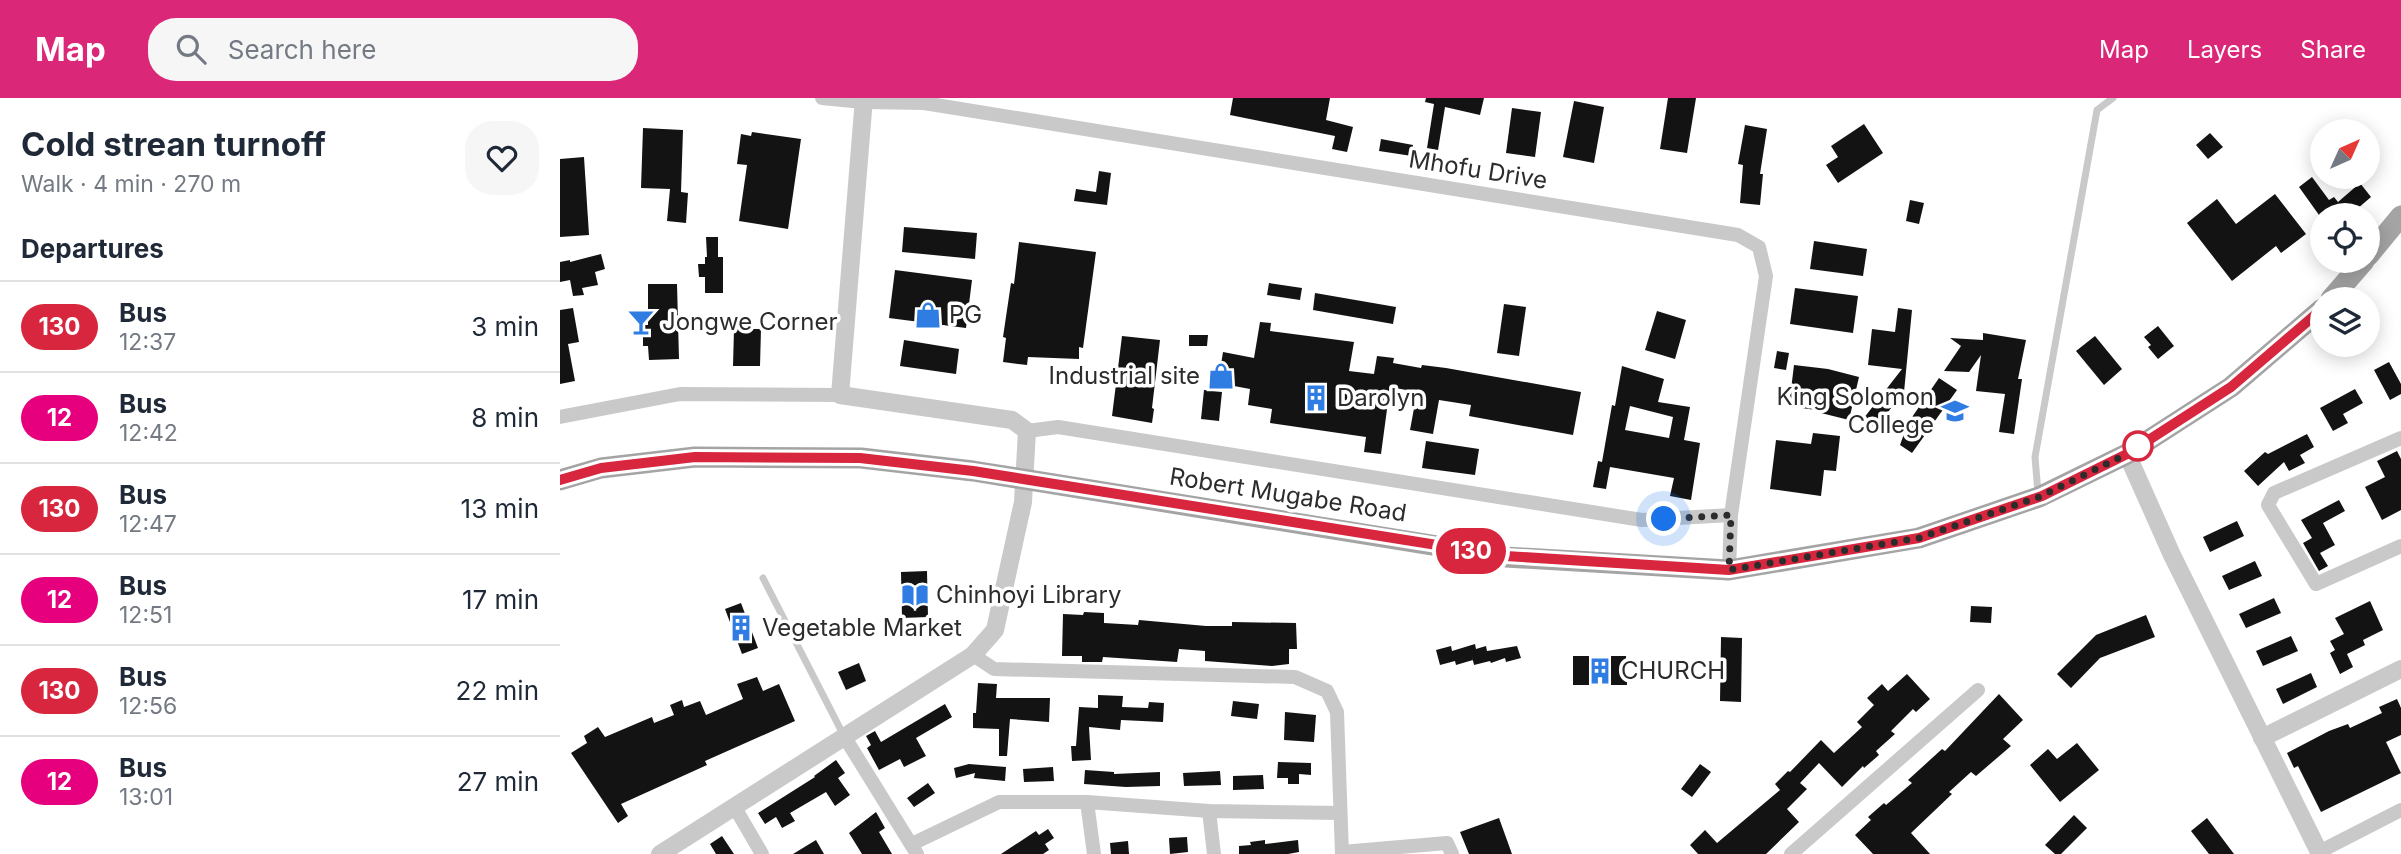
<!DOCTYPE html>
<meta charset="utf-8">
<style>
:root{--surface:#fff;--page:#f6f6f7;--text:#1f2937;--muted:#747a83;--line:#e0e1e3;--accent:#db2777}
body{margin:0;font-family:Inter,sans-serif;background:var(--page);color:var(--text);height:100vh;display:flex;flex-direction:column;font-size:26px;white-space:nowrap}
*{box-sizing:border-box;margin:0}
p{font-size:23px;color:var(--muted)}
.icon{flex:none;width:38px;height:38px;fill:none;stroke:currentColor;stroke-width:2;stroke-linecap:round;stroke-linejoin:round}
.map{position:relative;flex:1;overflow:hidden}
.drawer{display:flex;flex-direction:column;background:var(--surface);width:560px}
.drawer>*{flex:none}
.badge{padding:0 14px;border-radius:23px;font-size:24px;line-height:46px}
.needle{width:46px;rotate:45deg}
.buttons{position:absolute;left:1750px;top:21px;display:grid;gap:14px}
.buttons a{display:grid;place-items:center;width:70px;height:70px;border-radius:50%;background:var(--surface);box-shadow:0 4px 18px #0003;font-size:35px}
.you{position:absolute;width:35px;height:35px;margin:-18px;border:5px solid #fff;border-radius:50%;background:#1a73e8;box-shadow:0 0 0 10px #1a73e833}
.map>.badge{position:absolute;translate:-50% -50%;box-shadow:0 0 0 4px #fff}
h2{padding:0 21px;font-size:26px;line-height:63px}
.round{display:grid;place-items:center;flex:none;width:74px;height:74px;border-radius:28px;background:var(--page)}
.head{display:flex;align-items:center;justify-content:space-between;height:119px;padding:0 21px}
h1{font-size:33px;font-weight:700;line-height:52px}
ul{padding:0;list-style:none}
li{display:flex;align-items:center;gap:21px;height:91px;padding:0 21px;border-top:2px solid var(--line)}
li div{flex:1}
li b{display:block;font-size:26px}
li em{font-style:normal}
li .badge{min-width:77px;font-weight:700;text-align:center}
header{display:flex;align-items:center;gap:42px;box-sizing:border-box;height:98px;padding:0 35px;background:var(--accent);color:#fff}
header strong{font-size:33px}
nav{display:flex;gap:38px;margin-inline-start:auto;font-size:24px}
.search{width:490px;height:63px;background:var(--page);display:flex;align-items:center;gap:18px;box-sizing:border-box;padding:0 24px;border-radius:28px;color:var(--muted);font-size:26px}
main{display:flex;flex:1;min-height:0}
.map>svg:first-child{display:block}
.building{fill:#131313;fill-rule:evenodd}
.lines{fill:none;stroke-linecap:round;stroke-linejoin:round}
.service{stroke:#c9c9c9;stroke-width:7}
.minor{stroke:#c9c9c9;stroke-width:14}
.tertiary{stroke:#c9c9c9;stroke-width:18}
.primary{stroke:#a4a4a4;stroke-width:21}
.line-casing{stroke:#fff;stroke-width:16}
.line{stroke:#d7263d;stroke-width:10}
.walk{stroke:#2c2c2c;stroke-width:7;stroke-dasharray:0 12.6}
.stop-dot{fill:#fff;stroke:#d7263d;stroke-width:3.5}
.labels{text-anchor:middle;stroke-width:7;stroke-linejoin:round;paint-order:stroke}
.street-label{font-size:24px;fill:#2c2c2c;stroke:#fff}
.poi-label{font-size:24px;fill:#2c2c2c;stroke:#fff;text-anchor:start}
</style>
<header>
<strong>Map</strong>
<div class="search"><svg class="icon" aria-label="search" viewBox="0 0 24 24"><circle cx="10" cy="10" r="6"/><path d="M15 15l6 6"/></svg>Search here</div>
<nav><a>Map</a><a>Layers</a><a>Share</a></nav>
</header>
<main>
<section class="drawer">
<div class="head"><div><h1>Cold strean turnoff</h1><p>Walk · 4 min · 270 m</p></div><a class="round"><svg class="icon" aria-label="heart" viewBox="0 0 24 24"><path d="M12 20l-8-8c-3-5 5-10 8-4 3-6 11-1 8 4z"/></svg></a></div>
<h2>Departures</h2>
<ul>
<li><span class="badge" style="background:#d7263d;color:#fff">130</span><div><b>Bus</b><p>12:37</p></div><em>3 min</em></li>
<li><span class="badge" style="background:#e6007e;color:#fff">12</span><div><b>Bus</b><p>12:42</p></div><em>8 min</em></li>
<li><span class="badge" style="background:#d7263d;color:#fff">130</span><div><b>Bus</b><p>12:47</p></div><em>13 min</em></li>
<li><span class="badge" style="background:#e6007e;color:#fff">12</span><div><b>Bus</b><p>12:51</p></div><em>17 min</em></li>
<li><span class="badge" style="background:#d7263d;color:#fff">130</span><div><b>Bus</b><p>12:56</p></div><em>22 min</em></li>
<li><span class="badge" style="background:#e6007e;color:#fff">12</span><div><b>Bus</b><p>13:01</p></div><em>27 min</em></li>
</ul>
</section>
<div class="map">
<svg width="1841" height="756" viewBox="0 0 1841 756">
<rect width="100%" height="100%" fill="#fff"/>
<g class="building">
<path d="M673,0H770L766,22L793,29L787,54L772,51L775,38L670,17Z"/>
<path d="M866,0H924L920,17L885,9L878,52L867,50L874,6L865,4Z"/>
<path d="M1108,0H1136L1127,55L1100,51Z"/>
<path d="M1014,3L1044,9L1034,65L1003,59Z"/>
<path d="M952,10L981,14L975,59L946,55Z"/>
<path d="M1304,26L1323,55L1278,85L1266,67L1278,59L1271,48Z"/>
<path d="M1185,27L1207,31L1200,76H1203L1200,107L1180,105L1183,67L1178,66Z"/>
<path d="M83,30L123,32L121,94L128,95L126,125L107,123L110,91L81,90Z"/>
<path d="M192,34L241,41L228,131L179,123L187,67L177,66L181,36L191,38Z"/>
<path d="M1650,35L1663,49L1648,61L1636,47Z"/>
<path d="M821,41L853,47L852,58L819,53Z"/>
<path d="M24,59L29,137L0,139V61Z"/>
<path d="M539,73L551,75L547,107L514,103L516,91L536,94Z"/>
<path d="M1752,79L1769,102L1774,99L1778,104L1800,85L1811,99L1790,117H1759L1739,89Z"/>
<path d="M1715,96L1746,136L1721,155L1716,148L1672,183L1627,125L1657,101L1676,126Z"/>
<path d="M1350,102L1364,105L1359,126L1346,123Z"/>
<path d="M344,129L417,135L415,161L342,154Z"/>
<path d="M146,139H158V159H163V195H145V179H139L138,166H145V159H147Z"/>
<path d="M1254,143L1307,151L1303,178L1250,171Z"/>
<path d="M459,144L536,154L523,250L519,249V261L468,259L467,267L443,264L446,240L443,239L451,185L454,186Z"/>
<path d="M41,156L45,171L35,174L38,187L22,190L24,197L13,198L10,182L0,184V164L10,162V164Z"/>
<path d="M335,172L412,182L406,230L329,220Z"/>
<path d="M709,185L742,190L740,202L707,197Z"/>
<path d="M88,186H117L119,261L89,262L88,248H83V227H88Z"/>
<path d="M1235,190L1298,198L1293,235L1230,226Z"/>
<path d="M755,195L836,209L833,226L753,212Z"/>
<path d="M944,206L966,209L959,258L937,255Z"/>
<path d="M13,210L19,244L8,246L15,283L0,286V212Z"/>
<path d="M1338,210L1352,212L1344,294L1316,329L1300,325L1342,271L1308,267L1312,231L1335,234Z"/>
<path d="M1097,213L1126,222L1115,261L1085,252Z"/>
<path d="M700,224L711,225L710,233L794,244L789,273L814,276L817,258L834,260L833,265L861,270L862,267L886,270L1021,294L1013,337L909,318L911,307L879,302L873,336L850,332L857,294L830,289L821,356L804,354L806,339L710,325L712,311L688,307L690,291L658,285L663,254L694,260Z"/>
<path d="M1598,228L1614,248L1598,261L1588,249L1591,247L1584,239Z"/>
<path d="M174,231H201L200,268H173Z"/>
<path d="M1423,235L1466,242L1458,281H1462L1454,336L1439,334L1445,296L1416,293L1421,257L1409,274L1384,273L1401,248L1390,240L1423,242Z"/>
<path d="M629,237H648L647,248H629Z"/>
<path d="M562,238L600,242L592,310L594,311L592,325L552,318Z"/>
<path d="M1535,238L1562,271L1544,287L1516,253Z"/>
<path d="M344,242L399,251L396,276L340,268Z"/>
<path d="M1217,253L1229,255L1226,272L1214,270Z"/>
<path d="M1829,264L1841,286V296L1830,302L1814,272Z"/>
<path d="M1234,267L1268,271L1299,279L1289,322L1261,315L1262,313L1229,308Z"/>
<path d="M1062,268L1104,281L1098,304L1130,309L1124,342L1140,345L1131,402L1110,398L1114,380L1050,369L1046,391L1033,389L1038,363L1042,364L1052,307L1055,308ZM1070,308L1113,319L1109,340L1065,332Z"/>
<path d="M1379,280L1397,292L1352,355L1340,347L1348,325Z"/>
<path d="M1795,291L1803,305L1783,316L1788,325L1773,333L1760,310Z"/>
<path d="M644,292L662,294L659,323L641,321Z"/>
<path d="M1253,335L1280,338L1276,373L1264,372L1261,398L1210,391L1216,342L1251,346Z"/>
<path d="M1747,336L1754,349L1740,357L1745,365L1729,373L1724,364L1698,388L1684,373L1705,354L1708,356Z"/>
<path d="M866,343L919,351L915,377L862,370Z"/>
<path d="M1837,353L1841,361V412L1822,422L1805,389L1825,379L1817,363Z"/>
<path d="M1779,402L1785,413L1763,425L1775,447L1760,455L1768,468L1759,473L1743,445L1752,440L1741,422Z"/>
<path d="M1677,423L1684,438L1650,454L1643,439Z"/>
<path d="M1695,463L1702,478L1669,492L1662,478Z"/>
<path d="M367,473L368,519L342,520L341,474Z"/>
<path d="M1714,500L1721,515L1686,530L1679,516Z"/>
<path d="M1810,503L1823,532L1803,542L1805,547L1787,556L1793,569L1780,576L1770,555L1775,552L1770,543L1784,536L1775,520Z"/>
<path d="M181,505L198,550L182,556L165,511Z"/>
<path d="M1411,508L1432,509L1431,525L1410,524Z"/>
<path d="M524,514L544,515V525L578,527L579,522L646,528H672V524L736,525L737,551H729V566L712,568L645,563V553L619,551L617,564L543,559L542,564H522V558H502L503,516L523,517Z"/>
<path d="M1586,517L1595,539L1540,560L1511,590L1497,576L1536,537Z"/>
<path d="M1731,538L1738,553L1703,568L1696,553Z"/>
<path d="M1161,539L1182,540L1181,604L1160,603Z"/>
<path d="M915,546L916,551L926,548L927,553L957,548L961,560L946,564L945,560L931,565L930,563L914,567L912,558L913,562L896,567L895,563L880,567L876,552L891,548L892,553Z"/>
<path d="M1013,558H1066L1067,587H1013Z"/>
<path d="M299,565L306,583L286,592L278,574Z"/>
<path d="M1751,575L1757,589L1723,606L1716,591Z"/>
<path d="M1347,576L1370,601L1356,614L1353,611L1331,633L1335,636L1316,653L1319,657L1304,670L1303,668L1282,689L1259,665L1240,685L1247,691L1227,711L1239,724L1206,756H1138L1130,747L1145,732L1157,745L1220,692L1215,686L1228,673L1230,674L1261,642L1274,655L1302,629L1297,624L1314,607L1307,600L1322,586L1328,593Z"/>
<path d="M197,579L203,593L219,586L235,623L145,663L147,667L61,706L68,718L58,725L11,655L27,645L24,638L38,629L45,639L92,619L94,625L114,617L110,607L122,602L124,609L140,603L146,617L183,601L177,586Z"/>
<path d="M418,585L437,586L436,600H490L489,624L450,621L447,658H439V631L413,630V615H416Z"/>
<path d="M1439,596L1463,622L1443,641L1451,648L1416,678L1411,674L1389,694L1392,696L1351,735L1370,756H1313L1295,737L1311,722L1308,719L1324,705L1326,707L1352,685L1348,682L1382,651L1385,653Z"/>
<path d="M538,597L563,598L562,609L588,610L589,604L604,605L603,624L561,622L560,632L529,629L531,662L512,663L511,648H516L519,609L538,610Z"/>
<path d="M1837,601L1841,610V637L1826,644L1841,675L1761,714L1738,668L1734,670L1727,655L1769,633L1788,626L1790,630L1822,615L1819,609Z"/>
<path d="M673,603L699,606L697,621L671,618Z"/>
<path d="M385,606L392,619L356,640L366,658L344,669L340,661L319,672L307,650L311,647L306,638L315,633L321,644Z"/>
<path d="M725,614L756,617L754,644L724,642Z"/>
<path d="M1517,645L1539,672L1500,704L1470,667L1488,651L1497,661Z"/>
<path d="M276,662L285,675L278,680L290,697L275,708L266,694L230,715L235,723L222,730L216,719L205,726L198,715L255,679L254,678Z"/>
<path d="M718,664L751,665V677L739,676V686H728V680H717Z"/>
<path d="M409,666L446,669L445,683L414,680L415,675L396,680L394,670Z"/>
<path d="M1140,666L1151,674L1132,699L1121,691Z"/>
<path d="M493,669L494,683L464,684L463,671Z"/>
<path d="M525,672L554,674V676L600,674V688L566,689L524,686Z"/>
<path d="M660,673L661,687L624,688L623,675Z"/>
<path d="M703,677L704,691L673,692V678Z"/>
<path d="M368,685L375,695L354,709L347,700Z"/>
<path d="M316,714L325,730L319,734L332,756H302L289,735Z"/>
<path d="M1514,717L1527,730L1501,756H1495L1485,747Z"/>
<path d="M939,720L952,756H909L900,734Z"/>
<path d="M1647,720L1674,756H1649L1631,733Z"/>
<path d="M488,731L494,740L485,746L489,752L483,756H441L476,733L479,737Z"/>
<path d="M162,738L174,756H156L150,746Z"/>
<path d="M627,739L628,754L610,756L609,740Z"/>
<path d="M256,742L264,756H233Z"/>
<path d="M705,742V746L738,742L739,754L728,756H679V748L691,747L690,744Z"/>
<path d="M568,743L569,756H551L550,745Z"/>
</g>
<g class="lines">
<g class="service">
<path d="M1478,395L1475,359L1537,12L1553,0"/>
<path d="M203,480L284,638"/>
</g>
<g class="minor">
<path d="M262,0L303,4L364,5L1178,137L1199,149L1206,178L1171,417L1169,472"/>
<path d="M0,319L120,296L280,297"/>
<path d="M467,333L498,329L1082,422L1171,417"/>
<path d="M1841,340L1714,395L1708,407L1756,486L1841,448"/>
<path d="M413,557L434,571L735,579L767,593L777,614L782,756"/>
<path d="M284,638L357,756"/>
<path d="M527,704L534,756"/>
<path d="M174,708L202,756"/>
<path d="M649,713L654,756"/>
<path d="M352,746L439,704H527L649,713L780,715"/>
<path d="M782,754L887,745L892,756"/>
<path d="M1759,754L1841,712"/>
<path d="M1231,756L1418,592"/>
</g>
<g class="tertiary">
<path d="M1567,356L1612,457L1760,756"/>
<path d="M1702,640L1841,571"/>
<path d="M100,756L413,557L435,532L463,404L467,333L452,322L280,297L304,0"/>
</g>
<g class="primary">
<path d="M1808,158L1841,118"/>
<path d="M1771,201L1804,163"/>
<path d="M0,382L41,370L135,359L301,360L413,373L946,459L1169,472L1359,440L1479,399L1567,356L1671,289L1762,211"/>
</g>
</g>
<g class="lines">
<g class="line-casing">
<path id="line" d="M0,382L41,370L135,359L300,360L413,373L946,458L1169,472L1359,440L1482,398L1567,356L1671,289L1762,211"/>
</g>
<use href="#line" class="line"/>
<path class="walk" d="M1104,421L1171,417L1169,472L1359,440L1479,399L1567,356L1587,342L1578,348"/>
</g>
<defs>
<g id="shop-bare" transform="scale(2.1)"><path d="M-5-2.5h2.3a2.7 3.5 0 0 1 5.4 0H5L5.5 6h-11ZM-1.5-2.5h3a1.5 2.3 0 0 0-3 0Z" fill="#2f7ce3" stroke="#fff" stroke-width="2.5" paint-order="stroke"/></g>
<g id="bar-bare" transform="scale(2.1)"><path d="M-6-5H6L.8 .8V4.5H3.5V6h-7V4.5H-.8V.8Z" fill="#2f7ce3" stroke="#fff" stroke-width="2.5" paint-order="stroke"/></g>
<g id="building-bare" transform="scale(2.1)"><path d="M-4-6H4V6H1V3H-1V6H-4ZM-2.5-4.3h1.7v1.8h-1.7ZM.8-4.3h1.7v1.8H.8ZM-2.5-1h1.7V.8h-1.7ZM.8-1h1.7V.8H.8Z" fill="#2f7ce3" stroke="#fff" stroke-width="2.5" paint-order="stroke"/></g>
<g id="university-bare" transform="scale(2.1)"><path d="M0-5L7-2L0 1L-7-2ZM-4 1L0 2.5L4 1V4Q0 6-4 4Z" fill="#2f7ce3" stroke="#fff" stroke-width="2.5" paint-order="stroke"/></g>
<g id="library-bare" transform="scale(2.1)"><path d="M-6-4Q-3-5.5-.7-3.5V5Q-3 3-6 4ZM6-4Q3-5.5 .7-3.5V5Q3 3 6 4Z" fill="#2f7ce3" stroke="#fff" stroke-width="2.5" paint-order="stroke"/></g>
</defs>
<g fill-rule="evenodd">
<use href="#shop-bare" x="368" y="217"/>
<use href="#bar-bare" x="81" y="224"/>
<use href="#shop-bare" x="661" y="278"/>
<use href="#building-bare" x="756" y="300"/>
<use href="#university-bare" x="1395" y="313"/>
<use href="#library-bare" x="355" y="497"/>
<use href="#building-bare" x="181" y="530"/>
<use href="#building-bare" x="1040" y="573"/>
</g>
<circle class="stop-dot" cx="1578" cy="348" r="14"/>
<g class="labels">
<g class="street-label">
<text transform="translate(918 72) rotate(9)" y="8">Mhofu Drive</text>
<text transform="translate(728 397) rotate(9)" y="8">Robert Mugabe Road</text>
</g>
<g class="poi-label">
<text x="389" y="225">PG</text>
<text x="102" y="232">Jongwe Corner</text>
<text x="640" y="286" text-anchor="end">Industrial site</text>
<text x="1374" y="307" text-anchor="end">King Solomon<tspan x="1374" dy="28">College</tspan></text>
<text x="777" y="308">Darolyn</text>
<text x="376" y="505">Chinhoyi Library</text>
<text x="202" y="538">Vegetable Market</text>
<text x="1061" y="581">CHURCH</text>
</g>
</g>
</svg>
<div class="buttons">
<a><svg class="needle" viewBox="-14 -14 28 28"><path d="M0-13l5 13h-10z" fill="#e53935"/><path d="M0 13l5-13h-10z" fill="#747a83"/></svg></a>
<a><svg class="icon" aria-label="locate" viewBox="0 0 24 24"><circle cx="12" cy="12" r="6"/><path d="M12 2v4M12 18v4M2 12h4M18 12h4"/></svg></a>
<a><svg class="icon" aria-label="layers" viewBox="0 0 24 24"><path d="M12 4l9 5-9 5-9-5zM3 14l9 5 9-5"/></svg></a>
</div>
<div class="you" style="left:1104px;top:421px"></div>
<b class="badge" style="left:911px;top:453px;background:#d7263d;color:#fff">130</b>
</div>
</main>
